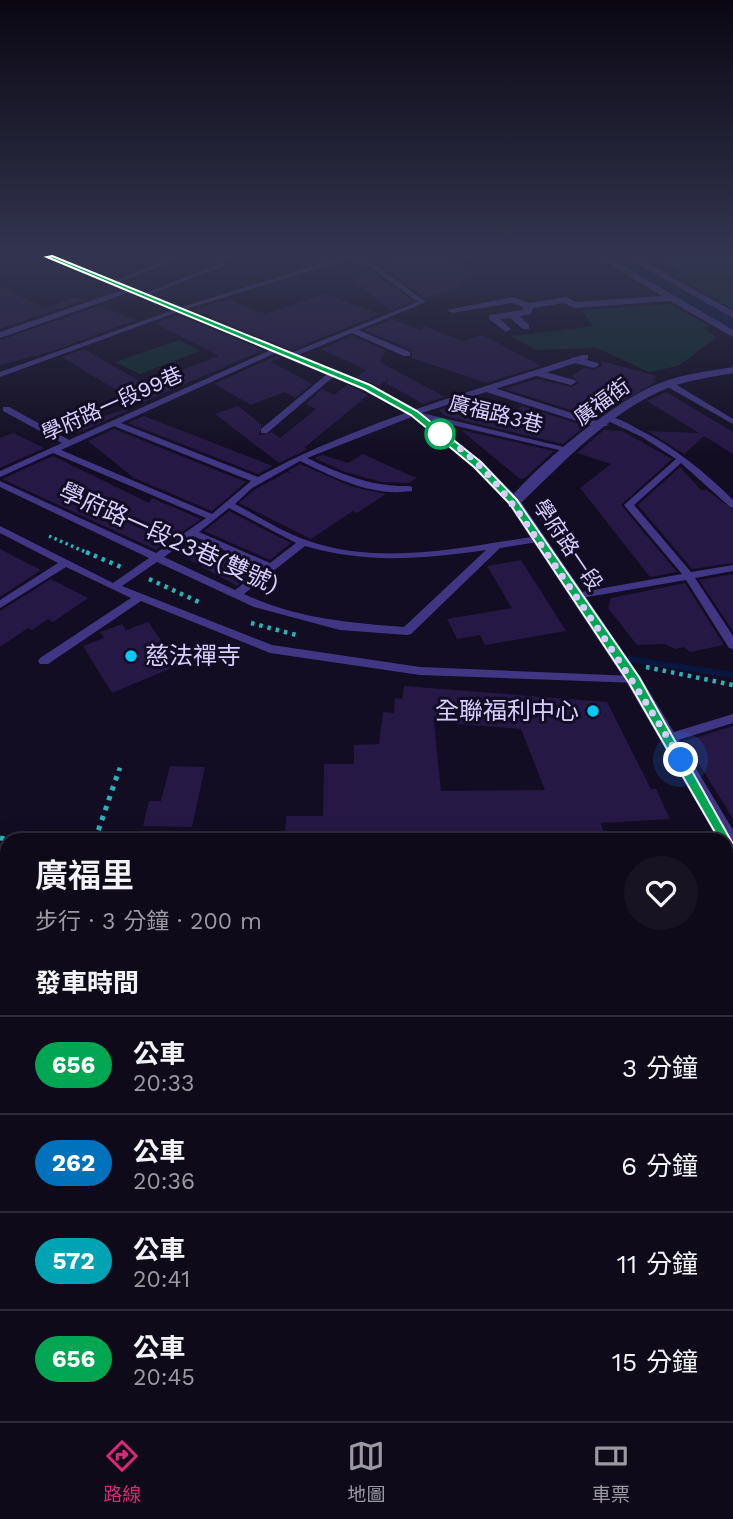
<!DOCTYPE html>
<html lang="zh-TW">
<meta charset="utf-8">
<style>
:root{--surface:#0e0a1a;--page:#171323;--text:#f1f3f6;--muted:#9b9aa2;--line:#2e2b39;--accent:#db2777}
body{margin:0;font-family:"Work Sans","Noto Sans TC",sans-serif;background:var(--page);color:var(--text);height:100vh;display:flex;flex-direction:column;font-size:26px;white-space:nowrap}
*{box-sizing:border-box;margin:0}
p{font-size:23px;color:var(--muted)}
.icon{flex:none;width:38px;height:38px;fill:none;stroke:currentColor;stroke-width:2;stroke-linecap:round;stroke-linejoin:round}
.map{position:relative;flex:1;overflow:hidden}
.side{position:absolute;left:0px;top:833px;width:733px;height:588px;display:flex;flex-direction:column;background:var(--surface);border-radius:21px 21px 0 0;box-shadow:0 7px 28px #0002,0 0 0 2px var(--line)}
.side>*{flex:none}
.badge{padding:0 14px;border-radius:23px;font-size:24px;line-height:46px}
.you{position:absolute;width:35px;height:35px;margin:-18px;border:5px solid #fff;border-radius:50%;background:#1a73e8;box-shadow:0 0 0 10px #1a73e833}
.map>.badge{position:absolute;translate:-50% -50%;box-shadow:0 0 0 4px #fff}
h2{padding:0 35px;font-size:26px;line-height:63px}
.round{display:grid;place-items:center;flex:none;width:74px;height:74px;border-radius:37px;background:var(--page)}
.summary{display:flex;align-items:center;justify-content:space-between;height:119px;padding:0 35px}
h1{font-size:33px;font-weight:600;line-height:52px}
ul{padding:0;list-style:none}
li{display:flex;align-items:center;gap:21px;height:98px;padding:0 35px;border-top:2px solid var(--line)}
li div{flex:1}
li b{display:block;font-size:26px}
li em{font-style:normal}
li .badge{min-width:77px;font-weight:700;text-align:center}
.tabs{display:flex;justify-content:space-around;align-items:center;height:98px;border-top:2px solid var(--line);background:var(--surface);font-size:19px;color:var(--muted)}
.tabs a{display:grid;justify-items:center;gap:4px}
.tabs .current{color:var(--accent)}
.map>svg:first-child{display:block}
.green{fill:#0f2b2c}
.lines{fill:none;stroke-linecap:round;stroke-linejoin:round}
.stream-far1{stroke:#081740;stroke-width:6}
.stream{stroke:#081740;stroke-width:9}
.river{fill:#081740;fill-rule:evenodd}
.building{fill:#251844;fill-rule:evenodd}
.path-far2{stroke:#2ab3b7;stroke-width:3.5;stroke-dasharray:2.5 3.5;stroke-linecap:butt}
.path-far1{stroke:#2ab3b7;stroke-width:4.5;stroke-dasharray:3.5 5;stroke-linecap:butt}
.path{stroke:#2ab3b7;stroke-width:5;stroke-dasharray:4.5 6;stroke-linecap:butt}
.service{fill:#403683;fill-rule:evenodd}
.pedestrian{fill:#403683;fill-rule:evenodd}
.minor{fill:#403683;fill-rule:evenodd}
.tertiary{fill:#403683;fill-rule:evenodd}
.line{fill:#00a651;stroke:#fff;stroke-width:2}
.walk{stroke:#d8ceff;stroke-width:7;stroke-dasharray:0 12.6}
.stop-dot{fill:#fff;stroke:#00a651;stroke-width:3.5}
.poi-dot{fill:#00caf9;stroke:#120d22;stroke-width:2.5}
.labels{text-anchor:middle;stroke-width:6;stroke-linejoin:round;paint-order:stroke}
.far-street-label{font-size:21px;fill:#d8ceff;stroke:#120d22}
.street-label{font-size:24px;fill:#d8ceff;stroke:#120d22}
.poi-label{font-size:24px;fill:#d8ceff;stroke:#120d22;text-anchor:start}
</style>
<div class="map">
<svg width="733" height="1421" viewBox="0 0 733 1421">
<rect width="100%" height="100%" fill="#120d22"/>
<g class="green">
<path d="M678,257H733V310L676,277V270L662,260Z"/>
<path d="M670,304L710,326L703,328L717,337L678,366L649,372L597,348L536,350L511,336L593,326L582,310Z"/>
<path d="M179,340L200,351L140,374L115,362Z"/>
</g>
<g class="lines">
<path class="stream-far1" d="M629,659L733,675"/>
<path class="stream" d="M0,853L7,854"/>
<path class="river" d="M603,257H628L733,316V332Z"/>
</g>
<g class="building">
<path d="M386,257H444L475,274L454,290L425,298L382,267L389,264Z"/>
<path d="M372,271L413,301L390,310L352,279Z"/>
<path d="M0,287L45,308L75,297L84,300L0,329Z"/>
<path d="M325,294L380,314L292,350L193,310L227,299L265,314Z"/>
<path d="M99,306L136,320L52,351L0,365V340Z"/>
<path d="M178,315L263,350L139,404L62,357L84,349L144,384L219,356L155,323Z"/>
<path d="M392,319L422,330L424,326L462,341L482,335L541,366L486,383L412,358L411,350L365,330Z"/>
<path d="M352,336L385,350L380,362L445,397L423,404L386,383L389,378L379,386L357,377L366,370L321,349Z"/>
<path d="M276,356L281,358L271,362L312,384L295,398L285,392L251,405L214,384Z"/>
<path d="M601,361L657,376L652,380L657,381L596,418L505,389L536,379L572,387L579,383L572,376L584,368L595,370L602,366Z"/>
<path d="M347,385L368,395L304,448L308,449L279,463L215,414L238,406L262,425L259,435L272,432L280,438L316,409L306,404L322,389L334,395Z"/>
<path d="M666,392L733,432V454L704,436L684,454L648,431L699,433L647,401Z"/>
<path d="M458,404L495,424L522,406L585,426L563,444L445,416L439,410Z"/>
<path d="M126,409L129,410L78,433L71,427Z"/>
<path d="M144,416L273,466L258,474L128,423Z"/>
<path d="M114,429L246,482L212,511L134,478L88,441Z"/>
<path d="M461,430L554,451L525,478L520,479Z"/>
<path d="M604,430L622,431L672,459L621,505L677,572L650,577L580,488L611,464L577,453Z"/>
<path d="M13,433L44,448L0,468V438Z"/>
<path d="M363,454L398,470L417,478L408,483L382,482L345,472L314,458L323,455L348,463Z"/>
<path d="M53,456L149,503L152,498L201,519L156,550L2,479Z"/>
<path d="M300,464L353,487L386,494L357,513L353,511L311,539L239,503L254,490L287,472L293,474L288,471Z"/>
<path d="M680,467L701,490H707L733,510V563L692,569L638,505Z"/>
<path d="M229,511L291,543L270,560L204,531Z"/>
<path d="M193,539L259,569L237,586L175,552Z"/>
<path d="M0,549L41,570L0,597Z"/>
<path d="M521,560L566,631L485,645L480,635L457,639L447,619L512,608L487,566Z"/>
<path d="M733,574V631L699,580Z"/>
<path d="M51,579L88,598L53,622L48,619L32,630L28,628L0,647V611Z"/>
<path d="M685,583L724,645L690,652L684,647L675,649L665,644L637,645L608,608L611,598Z"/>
<path d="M148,622L179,665L112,693L83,646L104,638L100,632L122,624L126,630Z"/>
<path d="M404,686L607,702L651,789H656L670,819L601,823L604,834L285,838L286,816H323L324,764H354V745L379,744L383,712L394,713L395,698L402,699ZM434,722L521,729L545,790L441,791Z"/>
<path d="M733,726V819L685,741Z"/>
<path d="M170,766L205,767L192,827L143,826L149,801H161Z"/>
</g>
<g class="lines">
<path class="path-far2" d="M49,536L90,554"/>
<g class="path-far1">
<path d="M86,552L121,567"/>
<path d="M149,579L201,603"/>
<path d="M251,623L300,636"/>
<path d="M646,667L733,685"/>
<path d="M119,771L120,767"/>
</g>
<g class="path">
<path d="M0,838L13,840"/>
<path d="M95,840L119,770"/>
</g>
<g class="service">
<path d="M172,257L178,258L116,284L111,283Z"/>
<path d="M219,257H228L220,261L224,264V266L148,295L143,294L217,265L212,261Z"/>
<path d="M342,257L372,263L426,302L358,330L410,352V356H404L352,333L293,357L286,355L418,302L368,265L346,260L183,310L0,377V372L179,308Z"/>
<path d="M464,257H476L466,260Z"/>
<path d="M275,348L282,350L121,423L258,477C359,422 473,391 582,355H588V359L422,413L572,449V453L414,416L307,458C341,474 371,487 409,486L412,487V491C372,497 335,478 300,461L252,488L235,504C258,516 281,531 306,540C381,567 463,547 538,536L543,539L538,542L500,548L411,634L407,635L340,630L254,607L157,562L122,586L272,645L420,667L634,676L640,680L638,683L420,675L270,653L141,601L48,664H40L38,661L40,658L131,598L66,567L0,608V600L58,563L0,533V526L113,583L149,558L0,487V481L156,553L206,518L53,453L0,477V471L62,443L3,411V407H9L69,440ZM114,426L251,481L212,514L61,450ZM229,508L296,543L270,563L199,532ZM193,536L264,568L235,590L164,557ZM305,546C365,564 424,559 486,550L404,627C350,623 294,618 244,594Z"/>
<path d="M332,370L339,372L267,433H261V429Z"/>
<path d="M666,382H672L733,419V424L666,386Z"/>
<path d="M608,417C618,417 629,424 638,429C674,447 704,471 733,500V508L730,507L681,463L634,505L691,572L733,565V571L695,578L733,636V649L729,648L686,580L576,599L571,596L576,593L682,574L624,505L676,459L642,437L608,421Z"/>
<path d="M733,714V723L668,743L664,741L662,738L664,735Z"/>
<path d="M0,885L7,886V898L0,897Z"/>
<rect x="726" y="911" width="7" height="14"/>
<path d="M268,1414H291L294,1421H271Z"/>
</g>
<g class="pedestrian">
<path d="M128,288L136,290L0,338V332Z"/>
<path d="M575,357L598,363L599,365L594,368L571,362V358Z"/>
<path d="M537,370L575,380L576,382L571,385L533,375L532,373Z"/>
<path d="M483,387H491L609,425L599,428L483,391Z"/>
</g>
<g class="minor">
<path d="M598,257H608L733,330V337L670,301L574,308L564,303L533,308L531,314L520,316L529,325V329H523L510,318L500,319L511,329L506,332L489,319V315L523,310V307L512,303L452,313L447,310L513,297L529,303L566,297L576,302L662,296Z"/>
<path d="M625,257H636L733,311V318Z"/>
<path d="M733,367V373C712,377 690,380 670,387C611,410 564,462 519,505H509L507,502C538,464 614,401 660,383C683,374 708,371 733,367Z"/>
<path d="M7,1167V1220L0,1223V1169Z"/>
</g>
<g class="tertiary">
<path d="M46,257H58L371,385L418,411L482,462L519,499L640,676L733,830V856L726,854V840H718L627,683L509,505L474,468L410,415L363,389Z"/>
<rect x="0" y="1076" width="7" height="24"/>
<path d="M726,1108L733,1109V1135L726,1134Z"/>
</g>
</g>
<linearGradient id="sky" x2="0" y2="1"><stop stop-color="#0a0713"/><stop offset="0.56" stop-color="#33354f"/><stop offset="1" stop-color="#33354f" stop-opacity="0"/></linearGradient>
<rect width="733" height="456" fill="url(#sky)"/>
<path class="line" d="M52,256L370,385L417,411L481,462L517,500L639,677L733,844V853H727L629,683L510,504L474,467L411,415L364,389L47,257Z"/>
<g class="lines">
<path class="walk" d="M440,434C491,466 521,516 556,567C600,631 642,694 681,760"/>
</g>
<circle class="stop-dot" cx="440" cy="434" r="14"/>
<g class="poi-dot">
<circle cx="131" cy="656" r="7"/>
<circle cx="593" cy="711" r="7"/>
</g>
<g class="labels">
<g class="far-street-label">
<text transform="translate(602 402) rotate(-36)" y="7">廣福街</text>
<text transform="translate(112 404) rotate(-24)" y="7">學府路一段99巷</text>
<text transform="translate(496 414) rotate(14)" y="7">廣福路3巷</text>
<text transform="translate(568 545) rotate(56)" y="7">學府路一段</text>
</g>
<g class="street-label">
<text transform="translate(169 538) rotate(24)" y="8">學府路一段23巷(雙號)</text>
</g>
<g class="poi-label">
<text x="145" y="664">慈法禪寺</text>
<text x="579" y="719" text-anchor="end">全聯福利中心</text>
</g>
</g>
</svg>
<div class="you" style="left:681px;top:760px"></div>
<section class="side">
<div class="summary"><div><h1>廣福里</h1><p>步行 · 3 分鐘 · 200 m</p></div><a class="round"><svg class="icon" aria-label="heart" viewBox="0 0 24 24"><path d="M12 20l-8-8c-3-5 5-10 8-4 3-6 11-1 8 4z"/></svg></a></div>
<h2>發車時間</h2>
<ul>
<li><span class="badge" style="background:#00a651;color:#fff">656</span><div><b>公車</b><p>20:33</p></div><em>3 分鐘</em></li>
<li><span class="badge" style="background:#0072bc;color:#fff">262</span><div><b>公車</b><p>20:36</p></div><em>6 分鐘</em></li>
<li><span class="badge" style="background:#00a3b4;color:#fff">572</span><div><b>公車</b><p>20:41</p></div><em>11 分鐘</em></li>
<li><span class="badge" style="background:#00a651;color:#fff">656</span><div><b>公車</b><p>20:45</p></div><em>15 分鐘</em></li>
</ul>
</section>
</div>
<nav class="tabs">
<a class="current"><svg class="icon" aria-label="directions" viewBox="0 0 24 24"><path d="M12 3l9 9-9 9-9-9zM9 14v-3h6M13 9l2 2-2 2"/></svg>路線</a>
<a><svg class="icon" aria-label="map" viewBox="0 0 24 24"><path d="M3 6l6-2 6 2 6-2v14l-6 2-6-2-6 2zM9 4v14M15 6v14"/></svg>地圖</a>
<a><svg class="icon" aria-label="tickets" viewBox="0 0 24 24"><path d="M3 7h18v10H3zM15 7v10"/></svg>車票</a>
</nav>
